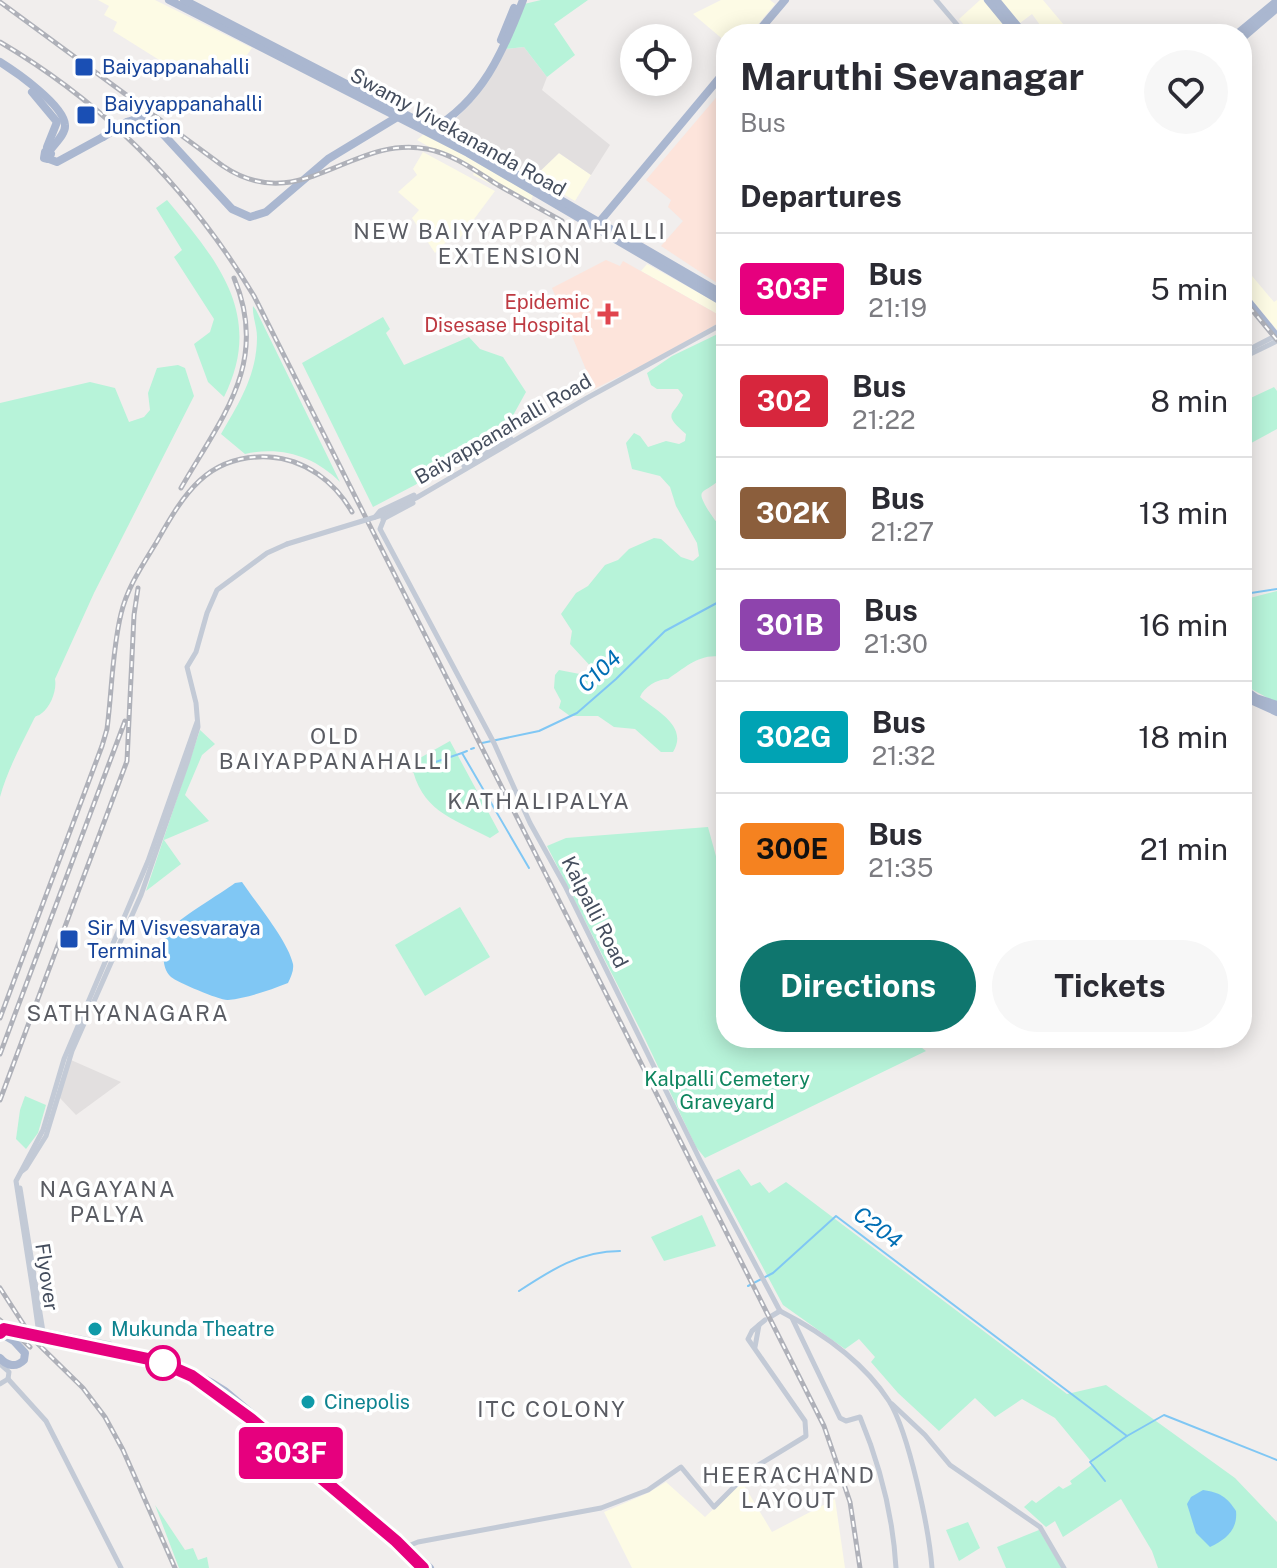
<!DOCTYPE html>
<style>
:root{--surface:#fff;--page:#f7f7f7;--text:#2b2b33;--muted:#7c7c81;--line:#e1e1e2;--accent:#0f766e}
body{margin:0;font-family:"Public Sans",sans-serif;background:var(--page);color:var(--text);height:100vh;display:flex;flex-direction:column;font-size:30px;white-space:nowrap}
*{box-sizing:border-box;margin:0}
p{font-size:26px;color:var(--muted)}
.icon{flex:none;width:44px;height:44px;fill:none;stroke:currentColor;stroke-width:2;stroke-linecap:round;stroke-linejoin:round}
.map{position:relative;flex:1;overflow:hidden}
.drawer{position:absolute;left:716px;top:24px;width:536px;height:1024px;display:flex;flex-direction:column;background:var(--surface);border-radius:32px;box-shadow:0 4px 20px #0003}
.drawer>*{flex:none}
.badge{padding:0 16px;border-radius:6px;font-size:28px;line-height:52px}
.tools{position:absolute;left:620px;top:24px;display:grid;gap:16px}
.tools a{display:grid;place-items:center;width:72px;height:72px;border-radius:50%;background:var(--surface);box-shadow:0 4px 20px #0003;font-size:40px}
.map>.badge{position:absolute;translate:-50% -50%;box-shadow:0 0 0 4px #fff}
h2{padding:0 24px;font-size:30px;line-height:72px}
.round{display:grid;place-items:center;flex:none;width:84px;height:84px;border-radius:42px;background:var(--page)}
.overview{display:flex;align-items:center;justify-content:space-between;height:136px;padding:0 24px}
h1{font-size:38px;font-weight:700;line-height:60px}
.primary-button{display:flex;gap:16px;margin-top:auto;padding:16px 24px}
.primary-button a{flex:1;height:92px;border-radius:48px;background:var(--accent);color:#fff;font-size:32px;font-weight:700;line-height:92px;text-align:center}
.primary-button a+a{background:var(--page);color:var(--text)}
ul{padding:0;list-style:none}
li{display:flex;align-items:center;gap:24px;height:112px;padding:0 24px;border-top:2px solid var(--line)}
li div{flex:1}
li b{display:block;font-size:30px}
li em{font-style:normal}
li .badge{min-width:88px;font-weight:700;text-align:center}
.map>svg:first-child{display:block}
.commercial{fill:#fdfbe5}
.education{fill:#e2dfdf}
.medical{fill:#fde4db}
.green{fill:#b7f3d9}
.water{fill:#80c7f4}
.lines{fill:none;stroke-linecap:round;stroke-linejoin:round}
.stream{stroke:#80c7f4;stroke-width:2}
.minor{stroke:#c3cad6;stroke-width:5}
.major{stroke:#aab7d0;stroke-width:8}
.rail-casing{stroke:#afb1b9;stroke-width:5}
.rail{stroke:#fff;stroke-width:2;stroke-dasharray:6;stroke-linecap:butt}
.minor-bridge{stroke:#c3cad6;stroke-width:5}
.major-bridge{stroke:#aab7d0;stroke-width:8}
.line-casing{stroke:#fff;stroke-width:18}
.line{stroke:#e6007e;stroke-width:12}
.transit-dot{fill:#1a4fb4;stroke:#fff;stroke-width:3}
.health-dot{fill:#e0444e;stroke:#fff;stroke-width:3}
.culture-dot{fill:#0f9aa8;stroke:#fff;stroke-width:3}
.stop-dot{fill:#fff;stroke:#e6007e;stroke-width:4}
.labels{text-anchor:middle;stroke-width:7;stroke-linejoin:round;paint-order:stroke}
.transit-label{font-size:20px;fill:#164399;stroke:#fff;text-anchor:start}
.street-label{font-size:20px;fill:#444d5d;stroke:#fff}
.health-label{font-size:20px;fill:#be3a42;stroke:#fff;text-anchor:end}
.park-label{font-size:20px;fill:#0e855e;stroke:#fff}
.culture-label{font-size:20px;fill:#0d838f;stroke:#fff;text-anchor:start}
.neighbourhood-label{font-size:22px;letter-spacing:2px;fill:#5a5c63;stroke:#fff}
.water-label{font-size:22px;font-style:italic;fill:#006eb4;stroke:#fff}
</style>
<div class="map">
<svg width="1277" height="1568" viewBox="0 0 1277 1568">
<rect width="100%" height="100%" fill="#f1eeed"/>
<g class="commercial">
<path d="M98,0H155L252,48L232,76L202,71L180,73L113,31L117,22L104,15L109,6Z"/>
<path d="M721,0H770L775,4L750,34H726V42L693,14Z"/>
<path d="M980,0H983L1012,34H972L959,19Z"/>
<path d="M1000,0H1043L1064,25L1054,34H1030L1040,25L1032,14L1020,23Z"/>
<path d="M425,133L533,195L530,204L473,175L474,172L417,140Z"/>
<path d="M423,152L495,191L460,238L453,235L435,253L412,218L419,210L398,192L417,175L413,169Z"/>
<path d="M559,153L591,175L575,201L534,177Z"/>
<path d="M647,264L726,308V319L641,271Z"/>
<path d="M1242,264L1274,302L1277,300V330L1242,288Z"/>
<path d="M666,1482L705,1517L742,1482L772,1532L835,1499L845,1568H632L604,1512L648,1493Z"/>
</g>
<g class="education">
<path d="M524,47L547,77L542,90L610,145L591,175L559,153L534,177L447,128L473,101L505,49Z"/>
<path d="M71,1060L121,1082L76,1115L59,1097Z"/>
</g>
<g class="medical">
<path d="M726,86V289L661,246L683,221L668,207L671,200L646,180Z"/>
<path d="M606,260L620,266L623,261L726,319L643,365L594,389L552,288Z"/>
</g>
<g class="green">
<path d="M541,0H588L554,24L575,55L547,77L524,47L505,49L524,4Z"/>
<path d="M167,200C217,260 265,315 224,397L208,382L194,344L210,332L214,319L174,257L182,250L156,208Z"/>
<path d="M253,306L256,310L340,482C314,456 281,446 245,454L221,434C239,403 257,375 257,337C257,327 252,315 253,306Z"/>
<path d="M383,317L390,329L386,333L404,365L469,337L480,349L503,357L526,392L511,419L415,485L373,507L302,363Z"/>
<path d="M726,330V465C723,470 722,478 717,482C703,494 695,488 708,510C714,518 715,524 726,526V658C702,651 686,667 668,679C657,679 644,687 640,697C656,711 689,726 673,752H661L635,729L614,727L598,716H570L559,708L561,701L554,688L555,675L559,670L585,675L594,670L570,644L572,631L561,614L576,593L588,586L605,565L618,560L629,549L654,538L661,539L681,557L693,561L699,556L697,543L676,506L670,487L660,476L632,469L626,443L634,433L640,436L648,447L666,441L679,444L685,441L686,434C660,411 675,417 683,395L678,389H657L651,385L647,373L672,356Z"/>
<path d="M178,365L185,368L194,396L94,593L55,679C57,690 51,706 42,713C36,718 37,713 33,721C21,745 7,771 0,797V403L90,382L115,388L129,422L144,417L150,410L148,393L157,368Z"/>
<path d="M1274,387L1277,391V429L1242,448V402Z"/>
<path d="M1277,591V703L1242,684V626L1245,623L1242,618V600Z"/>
<path d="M200,730L215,744L202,755L185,795L209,821L164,840L181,864L146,891Z"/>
<path d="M450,741L499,832L490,838C450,817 421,811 411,763Z"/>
<path d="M708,827L726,893V1038H909L926,1051L705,1158L696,1147L645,1039L547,846L566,838Z"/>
<path d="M460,907L490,957L425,996L395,945Z"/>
<path d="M25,1096L46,1105L38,1133L26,1149L16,1139L20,1110Z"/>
<path d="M739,1169L751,1186L760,1182L769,1193L786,1182L1067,1394L1106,1385L1235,1478L1277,1522V1568H1158L1152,1551L1121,1499L1063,1537L1055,1521L1046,1527L1024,1507L1032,1500L1036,1503L1059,1486L1063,1489L1072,1484L1070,1481L1093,1464L1055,1418L1022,1399L995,1417L975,1398L939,1431L898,1393L871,1362L875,1357L859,1339L845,1349L783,1305L716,1180Z"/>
<path d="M702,1215L716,1246L664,1261L651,1237Z"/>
<path d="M155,1505L185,1550L193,1548L198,1560L207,1557L209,1568H179Z"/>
<path d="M968,1522L980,1548L959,1561L946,1530Z"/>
<path d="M1039,1530L1062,1568H1006L997,1547Z"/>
</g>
<g class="water">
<path d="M242,882C256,903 288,941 293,964C294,970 291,977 288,983C270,990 248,998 228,1000C221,1001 177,982 171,977C160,968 162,941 169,930C175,921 223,892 235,883Z"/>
<path d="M1203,1490C1219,1492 1227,1497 1236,1511C1238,1530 1225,1540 1210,1547L1196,1533L1187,1504L1191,1497Z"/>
</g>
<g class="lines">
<g class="stream">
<path d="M1242,599L1251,593L1277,589"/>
<path d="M482,743L539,731L577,713L616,679L665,631L726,598"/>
<path d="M471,749L474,748"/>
<path d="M467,751L462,753L529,868"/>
<path d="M412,770L462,753"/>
<path d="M748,1286L773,1273L836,1216L1127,1436L1164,1415L1277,1460"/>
<path d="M519,1291C551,1270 580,1251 620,1251"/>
<path d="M1105,1481L1090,1462L1127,1436"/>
</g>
<g class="minor">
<path d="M936,0L965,34"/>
<path d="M1242,353L1277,335"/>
<path d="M1242,358L1277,341"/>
<path d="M464,466L511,439"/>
<path d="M382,515L416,498L587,398L726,322"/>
<path d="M375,517L380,511L414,495"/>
<path d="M383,519L413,503"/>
<path d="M384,519L380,529L494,743L530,823L565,886L701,1162L780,1311"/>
<path d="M22,1171L26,1168L46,1136L72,1051L141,895L187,763L198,727L196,703L187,667L196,652L207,613L217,590L267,553L287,544"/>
<path d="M20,1188L44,1338"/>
<path d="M780,1311C821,1332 863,1361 889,1401C909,1433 929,1529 932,1568"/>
<path d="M770,1317L780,1311"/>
<path d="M792,1318L840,1418L846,1421L860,1417C880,1465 893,1516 896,1568"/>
<path d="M44,1331L110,1344"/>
<path d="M35,1333L38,1327L33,1291L16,1181L43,1130L64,1059L148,861L197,722"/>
<path d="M755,1347L759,1325"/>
<path d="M101,1353L131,1356"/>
<path d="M0,1364L9,1372L8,1379"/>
<path d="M8,1379L46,1421L121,1568"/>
<path d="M0,1384L8,1379"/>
<path d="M892,1404L925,1435L950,1465L1040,1527L1064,1568"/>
<path d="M408,1546L418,1542L601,1508L648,1490L681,1467L714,1507L752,1469L806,1436L805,1421L748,1339L752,1331L765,1320"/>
</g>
<g class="major">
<path d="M169,0L468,153L726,304"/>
<path d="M184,0L457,141"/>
<path d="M988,0L1016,34"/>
<path d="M996,0L1024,34"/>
<path d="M756,34L785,0"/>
<path d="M1237,34L1277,1"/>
<path d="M1242,38L1277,8"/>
<path d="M501,40L514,8"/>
<path d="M0,62C16,72 64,105 65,125C66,134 54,144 49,152"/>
<path d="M32,92L57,122L47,147"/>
<path d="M127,122L142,117L151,121L232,209L250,217L266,212L328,159L399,116"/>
<path d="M431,130C482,101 503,52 523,0"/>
<path d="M473,149L726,296"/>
<path d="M45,152L51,154L48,159L44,158Z"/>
<path d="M49,159L57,162L103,137"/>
<path d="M596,226L726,70"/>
<path d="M1242,294L1277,337"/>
<path d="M1242,688L1256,698L1277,705"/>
<path d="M1242,696L1277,712"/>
<path d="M0,1333L14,1341L25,1353L24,1360C16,1368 7,1366 0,1358"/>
<path d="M104,1347C151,1356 184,1364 225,1391L396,1535L430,1568"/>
</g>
<g class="rail-casing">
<g id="rail">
<path d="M0,2L223,166C300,218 352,134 427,149C453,154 476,171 498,185C519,197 540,209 562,221"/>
<path d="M0,42C107,105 190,190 254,296L824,1426L850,1502L860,1568"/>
<path d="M1242,298L1277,340"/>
<path d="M181,488C221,418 270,363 234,278"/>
<path d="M0,1018L102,746L107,729C112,691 112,651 121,614C127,588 142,566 156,543C183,496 206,454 269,457C305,459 335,482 352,512"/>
<path d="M0,1054L125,721"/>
<path d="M0,1100L127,761L134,615L138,588"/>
<path d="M0,1288L33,1339L83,1388L105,1417L123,1450L175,1568"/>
<path d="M0,1320L30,1347"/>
</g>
</g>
<use href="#rail" class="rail"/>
<path class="minor-bridge" d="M287,544L382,515"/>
<g class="major-bridge">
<path d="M103,137L127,122"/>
<path d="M0,1333L4,1329L104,1350"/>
</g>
</g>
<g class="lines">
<g class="line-casing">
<path id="line" d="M0,1333L4,1329L158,1361L192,1376L251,1419L396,1541L423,1568"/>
</g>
<use href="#line" class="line"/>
</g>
<g class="transit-dot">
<rect x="74" y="57" width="20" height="20" rx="4"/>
<rect x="76" y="105" width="20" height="20" rx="4"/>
<rect x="59" y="929" width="20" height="20" rx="4"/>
</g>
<path class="health-dot" d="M604 302h8v8h8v8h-8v8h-8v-8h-8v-8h8z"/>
<g class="culture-dot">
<circle cx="95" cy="1329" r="8"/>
<circle cx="308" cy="1402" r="8"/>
</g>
<circle class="stop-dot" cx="163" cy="1363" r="16"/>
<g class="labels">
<g class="transit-label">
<text x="102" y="74">Baiyappanahalli</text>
<text x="104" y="111">Baiyyappanahalli<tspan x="104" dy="23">Junction</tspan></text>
<text x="87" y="935">Sir M Visvesvaraya<tspan x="87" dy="23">Terminal</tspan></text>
</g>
<g class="street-label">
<text transform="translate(458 132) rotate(29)" y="7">Swamy Vivekananda Road</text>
<text transform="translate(503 429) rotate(-30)" y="7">Baiyappanahalli Road</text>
<text transform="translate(595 912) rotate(63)" y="7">Kalpalli Road</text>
<text transform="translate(47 1277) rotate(82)" y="7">Flyover</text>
</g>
<g class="health-label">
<text x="590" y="309">Epidemic<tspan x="590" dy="23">Disesase Hospital</tspan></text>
</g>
<g class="park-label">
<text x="727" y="1086">Kalpalli Cemetery<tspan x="727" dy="23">Graveyard</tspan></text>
</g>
<g class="culture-label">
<text x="111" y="1336">Mukunda Theatre</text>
<text x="324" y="1409">Cinepolis</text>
</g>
<g class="neighbourhood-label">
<text x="510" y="239">NEW BAIYYAPPANAHALLI<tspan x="510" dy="25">EXTENSION</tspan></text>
<text x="335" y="744">OLD<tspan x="335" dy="25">BAIYAPPANAHALLI</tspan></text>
<text x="539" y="809">KATHALIPALYA</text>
<text x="128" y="1021">SATHYANAGARA</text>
<text x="108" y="1197">NAGAYANA<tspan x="108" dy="25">PALYA</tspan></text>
<text x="552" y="1417">ITC COLONY</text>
<text x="789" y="1483">HEERACHAND<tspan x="789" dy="25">LAYOUT</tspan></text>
</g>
<g class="water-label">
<text transform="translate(599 671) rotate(-43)" y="8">C104</text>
<text transform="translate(878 1227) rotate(37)" y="8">C204</text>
</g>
</g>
</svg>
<div class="tools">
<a><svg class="icon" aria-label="locate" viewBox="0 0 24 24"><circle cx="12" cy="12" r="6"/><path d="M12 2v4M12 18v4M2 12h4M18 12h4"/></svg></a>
</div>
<b class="badge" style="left:291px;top:1453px;background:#e6007e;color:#fff">303F</b>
<section class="drawer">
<div class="overview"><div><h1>Maruthi Sevanagar</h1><p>Bus</p></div><a class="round"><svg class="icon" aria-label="heart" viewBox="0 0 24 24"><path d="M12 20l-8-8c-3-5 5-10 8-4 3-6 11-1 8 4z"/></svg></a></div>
<h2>Departures</h2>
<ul>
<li><span class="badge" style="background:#e6007e;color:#fff">303F</span><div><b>Bus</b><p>21:19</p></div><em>5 min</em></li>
<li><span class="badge" style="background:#d7263d;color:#fff">302</span><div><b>Bus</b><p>21:22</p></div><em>8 min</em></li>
<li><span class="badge" style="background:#8b5e3c;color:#fff">302K</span><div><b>Bus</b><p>21:27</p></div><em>13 min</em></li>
<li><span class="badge" style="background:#8e44ad;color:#fff">301B</span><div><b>Bus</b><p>21:30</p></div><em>16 min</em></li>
<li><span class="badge" style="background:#00a3b4;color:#fff">302G</span><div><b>Bus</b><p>21:32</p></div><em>18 min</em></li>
<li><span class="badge" style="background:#f58220;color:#111">300E</span><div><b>Bus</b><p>21:35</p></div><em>21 min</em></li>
</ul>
<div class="primary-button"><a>Directions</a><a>Tickets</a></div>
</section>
</div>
